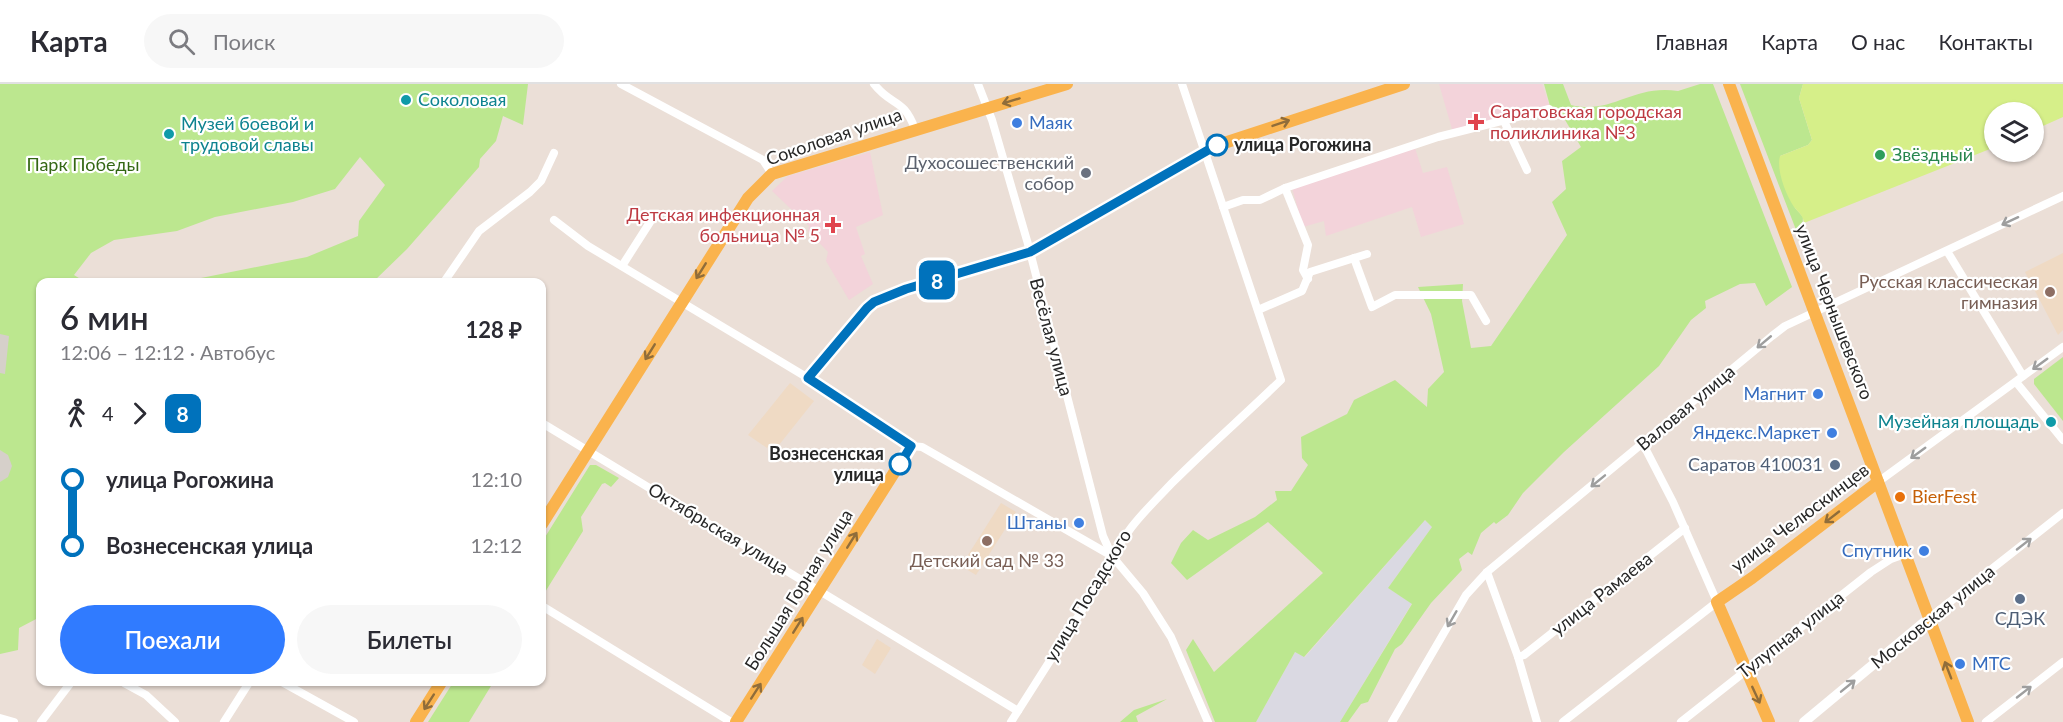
<!DOCTYPE html>
<html lang="ru">
<meta charset="utf-8">
<style>
:root{--surface:#fff;--page:#f7f7f7;--text:#2b2b33;--muted:#7c7c81;--line:#e1e1e2;--accent:#307bff}
body{margin:0;font-family:Lato,sans-serif;background:var(--page);color:var(--text);height:100vh;display:flex;flex-direction:column;font-size:22px;white-space:nowrap}
*{box-sizing:border-box;margin:0}
p{font-size:20px;color:var(--muted)}
.icon{flex:none;width:33px;height:33px;fill:none;stroke:currentColor;stroke-width:2;stroke-linecap:round;stroke-linejoin:round}
.map{position:relative;flex:1;overflow:hidden}
.panel{position:absolute;left:36px;top:194px;width:510px;height:408px;display:flex;flex-direction:column;background:var(--surface);border-radius:12px;box-shadow:0 2px 4px #0004}
.panel>*{flex:none}
.badge{padding:0 12px;border-radius:9px;font-size:21px;line-height:39px}
.tools{position:absolute;left:1984px;top:18px;display:grid;gap:12px}
.tools a{display:grid;place-items:center;width:60px;height:60px;border-radius:50%;background:var(--surface);box-shadow:0 2px 4px #0004;font-size:30px}
.map>.badge{position:absolute;translate:-50% -50%;box-shadow:0 0 0 3px #fff}
.legs{display:flex;align-items:center;gap:9px;height:66px;padding:0 24px;font-size:20px}
.legs p{margin-inline-start:auto}
.overview{display:flex;align-items:center;justify-content:space-between;height:102px;padding:0 24px}
h1{font-size:33px;font-weight:600;line-height:45px}
.cta{display:flex;gap:12px;margin-top:auto;padding:12px 24px}
.cta a{flex:1;height:69px;border-radius:36px;background:var(--accent);color:#fff;font-size:24px;font-weight:600;line-height:69px;text-align:center}
.cta a+a{background:var(--page);color:var(--text)}
ul{padding:0 24px;list-style:none}
li{display:flex;align-items:center;gap:21px;height:66px;font-size:22px}
li i{display:grid;place-items:center;width:9px;height:100%;margin:0 8px;background:currentColor}
li i::after{content:'';width:15px;height:15px;margin:-8px;border:4px solid;border-radius:50%;background:var(--surface)}
li p{margin-inline-start:auto}
li:first-child i{background:linear-gradient(#0000 50%,currentColor 0)}
li:last-child i{background:linear-gradient(currentColor 50%,#0000 0)}
header{display:flex;align-items:center;gap:36px;box-sizing:border-box;height:84px;padding:0 30px;background:var(--surface);border-bottom:2px solid var(--line)}
header strong{font-size:28px}
nav{display:flex;gap:33px;margin-inline-start:auto;font-size:21px}
.search{width:420px;height:54px;background:var(--page);display:flex;align-items:center;gap:15px;box-sizing:border-box;padding:0 21px;border-radius:33px;color:var(--muted);font-size:22px}
.map>svg:first-child{display:block}
.industrial{fill:#dad9e2}
.education{fill:#efdac4}
.medical{fill:#f3d3da}
.green{fill:#bce78f}
.pitch{fill:#d6ef89}
.plaza{fill:#d6d0ca}
.lines{fill:none;stroke-linecap:round;stroke-linejoin:round}
.street{stroke:#fff;stroke-width:8}
.secondary{stroke:#fff;stroke-width:10}
.primary{stroke:#fab34d;stroke-width:12}
.oneway{stroke:#906d3a}
.oneway2{stroke:#9e9e9e}
.line-1-casing{stroke:#fff;stroke-width:14}
.line-1{stroke:#0072bc;stroke-width:9}
.culture-dot{fill:#0f9aa8;stroke:#fff;stroke-width:2}
.health-dot{fill:#e0444e;stroke:#fff;stroke-width:2}
.shop-dot{fill:#3f7fe0;stroke:#fff;stroke-width:2}
.stop-1-dot{fill:#fff;stroke:#0072bc;stroke-width:3}
.leisure-dot{fill:#2e9e5b;stroke:#fff;stroke-width:2}
.worship-dot{fill:#6b7280;stroke:#fff;stroke-width:2}
.education-dot{fill:#8d6e63;stroke:#fff;stroke-width:2}
.service-dot{fill:#5c6f8a;stroke:#fff;stroke-width:2}
.food-dot{fill:#e8710a;stroke:#fff;stroke-width:2}
.labels{text-anchor:middle;stroke-width:4.5;stroke-linejoin:round;paint-order:stroke}
.culture-label{font-size:18px;fill:#0d838f;stroke:#fff;text-anchor:start}
.health-label{font-size:18px;fill:#be3a42;stroke:#fff;text-anchor:start}
.shop-label{font-size:18px;fill:#366cbe;stroke:#fff;text-anchor:end}
.street-label{font-size:18px;fill:#272727;stroke:#fff}
.stop-label{font-size:18px;font-weight:bold;fill:#272727;stroke:#fff;text-anchor:start}
.leisure-label{font-size:18px;fill:#27864d;stroke:#fff;text-anchor:start}
.worship-label{font-size:18px;fill:#5b616d;stroke:#fff;text-anchor:end}
.park-label{font-size:18px;fill:#346714;stroke:#fff}
.education-label{font-size:18px;fill:#785e54;stroke:#fff;text-anchor:end}
.service-label{font-size:18px;fill:#4e5e75;stroke:#fff;text-anchor:end}
.food-label{font-size:18px;fill:#c56008;stroke:#fff;text-anchor:start}
</style>
<header>
<strong>Карта</strong>
<div class="search"><svg class="icon" aria-label="search" viewBox="0 0 24 24"><circle cx="10" cy="10" r="6"/><path d="M15 15l6 6"/></svg>Поиск</div>
<nav><a>Главная</a><a>Карта</a><a>О нас</a><a>Контакты</a></nav>
</header>
<div class="map">
<svg width="2063" height="638" viewBox="0 0 2063 638">
<rect width="100%" height="100%" fill="#ebdfd7"/>
<path class="industrial" d="M1425,436L1432,443L1388,504L1412,519L1340,638H1256L1295,568L1305,573Z"/>
<g class="education">
<path d="M2063,169V246L2058,251L2025,188Z"/>
<path d="M790,299L814,317L775,366L769,361L767,364L748,351Z"/>
<path d="M1001,419L1016,428L976,491L961,482Z"/>
<path d="M877,555L891,564L875,590L862,581Z"/>
</g>
<g class="medical">
<path d="M1439,0H1542L1550,23L1454,52Z"/>
<path d="M1415,64L1423,89L1447,83L1464,140L1421,153L1412,123L1326,152L1324,137L1303,143L1292,104Z"/>
<path d="M870,68L883,131L856,143L865,170L861,172L873,200L849,216L826,177L828,168L808,147L809,142L772,107L788,92Z"/>
</g>
<g class="green">
<path d="M0,0H528L523,41L503,32L496,57L480,75L479,83L407,165L373,198H183L182,195H196L307,173L358,152L359,137L385,101L360,73L335,105L293,118L215,133L177,147L114,156L91,169L74,191L82,196L81,198H40V533L19,544L18,566L0,570Z"/>
<path d="M1544,0H1563L1571,21C1613,31 1632,0 1678,7L1700,0H1713L1792,203L1766,222L1755,199L1740,200L1705,217L1706,224L1691,236L1659,282L1564,368L1523,409L1508,431L1496,440L1494,438L1481,449L1472,471L1468,468L1459,475L1462,486L1431,519L1402,560L1395,565L1368,618L1361,620L1348,638H1340L1412,520L1388,504L1432,443L1425,436L1304,573L1295,568L1256,638H1215L1186,566L1193,555L1214,588L1323,489L1268,438L1187,496L1171,479L1181,459L1193,446L1208,456L1255,433L1277,416L1275,407H1291L1308,381L1302,374L1301,353L1347,330L1354,316L1395,296L1427,323L1428,305L1444,288L1431,230L1418,203L1463,200L1462,217L1471,264L1491,262L1567,151L1552,118L1566,105L1562,77L1581,63L1558,24L1550,22Z"/>
<path d="M1740,0H1803L1799,14L1812,56L1808,61L1780,72L1795,124L1803,133L1802,147L1798,151Z"/>
<path d="M2063,273V337L2034,300V295Z"/>
<path d="M590,381H596L619,394L611,403L605,399L602,400L581,433L583,447L542,513V458Z"/>
<path d="M454,597H494L469,638H428Z"/>
<path d="M1167,615L1136,632L1138,638H1120L1134,626Z"/>
</g>
<path class="pitch" d="M1803,0H2063V33L2034,46V28H1995V63L1804,139C1803,131 1799,129 1794,123C1786,111 1776,86 1780,72L1808,61L1812,56L1799,14Z"/>
<g class="plaza">
<path d="M0,250L9,252L5,290L0,289Z"/>
<path d="M0,366L8,371L12,382L8,393L0,398Z"/>
</g>
<g class="lines">
<g class="street">
<path d="M621,0L763,76L772,90"/>
<path d="M874,0C892,23 903,13 915,45"/>
<path d="M978,0L992,36L1028,160L1103,452L1112,472"/>
<path d="M1504,37L1527,86"/>
<path d="M1285,104L1308,161L1303,186L1308,195"/>
<path d="M1223,123L1243,116H1260L1285,104L1438,53L1549,25"/>
<path d="M554,136L588,162L808,294"/>
<path d="M1947,167L2023,292"/>
<path d="M1354,174L1372,223L1395,211H1471L1486,237"/>
<path d="M622,182L652,135"/>
<path d="M444,198L479,147L530,108L541,97L554,69"/>
<path d="M1258,226L1302,207L1310,188L1367,170"/>
<path d="M2016,298L2063,356"/>
<path d="M542,339L1018,627"/>
<path d="M911,362L922,363L1112,472L1143,509L1171,553L1208,638"/>
<path d="M1878,398L2063,263"/>
<path d="M1487,488L1518,573L1537,638"/>
<path d="M542,522L731,638"/>
<path d="M1928,535L2063,429"/>
<path d="M1518,573L1524,571L1685,444"/>
<path d="M280,597L354,638"/>
<path d="M124,599L146,611L175,638"/>
<path d="M0,634L14,638"/>
<path d="M41,638L72,597"/>
<path d="M224,638L250,597"/>
<path d="M1011,638L1107,487C1120,450 1146,426 1173,398C1208,363 1245,331 1281,296L1182,0"/>
<path d="M1392,638L1466,511L1487,488L1772,252L1785,242L2063,112"/>
<path d="M1563,638L1717,518L1673,418L1643,360"/>
<path d="M1681,638L1871,488L1891,475L1905,470"/>
<path d="M1986,638L2063,578"/>
</g>
<path class="secondary" d="M1804,638L1928,535"/>
<g class="primary">
<path d="M1729,0L1968,638"/>
<path d="M542,440L748,114L772,90L1067,0"/>
<path d="M416,638L442,597"/>
<path d="M736,638L911,362L808,294L867,224L874,218L906,205L1030,168L1218,61L1404,0"/>
<path d="M1769,638L1717,518L1752,494L1878,398"/>
</g>
</g>
<defs><path id="oneway-shaft" d="M-6 0H5M1.5-3L5.5 0L1.5 3" fill="none" stroke-width="1.6" stroke-linecap="round" stroke-linejoin="round" transform="scale(1.5)"/></defs>
<g class="oneway">
<use href="#oneway-shaft" transform="translate(1011 17) rotate(163)"/>
<use href="#oneway-shaft" transform="translate(1281 39) rotate(-19)"/>
<use href="#oneway-shaft" transform="translate(701 187) rotate(122)"/>
<use href="#oneway-shaft" transform="translate(650 268) rotate(122)"/>
<use href="#oneway-shaft" transform="translate(1832 433) rotate(142)"/>
<use href="#oneway-shaft" transform="translate(852 456) rotate(-58)"/>
<use href="#oneway-shaft" transform="translate(798 541) rotate(-58)"/>
<use href="#oneway-shaft" transform="translate(1948 586) rotate(-111)"/>
<use href="#oneway-shaft" transform="translate(756 607) rotate(-57)"/>
<use href="#oneway-shaft" transform="translate(1756 611) rotate(65)"/>
<use href="#oneway-shaft" transform="translate(429 618) rotate(123)"/>
</g>
<g class="oneway2">
<use href="#oneway-shaft" transform="translate(2010 137) rotate(155)"/>
<use href="#oneway-shaft" transform="translate(1764 258) rotate(140)"/>
<use href="#oneway-shaft" transform="translate(2040 280) rotate(144)"/>
<use href="#oneway-shaft" transform="translate(1918 369) rotate(144)"/>
<use href="#oneway-shaft" transform="translate(1598 397) rotate(141)"/>
<use href="#oneway-shaft" transform="translate(2024 460) rotate(-38)"/>
<use href="#oneway-shaft" transform="translate(1452 535) rotate(120)"/>
<use href="#oneway-shaft" transform="translate(1848 602) rotate(-39)"/>
<use href="#oneway-shaft" transform="translate(2024 608) rotate(-38)"/>
</g>
<g class="lines">
<g class="line-1-casing">
<path id="line-1" d="M900,380L911,362L808,294L867,224L874,218L906,205L1030,168L1217,61"/>
</g>
<use href="#line-1" class="line-1"/>
</g>
<g class="culture-dot">
<circle cx="406" cy="16" r="6"/>
<circle cx="169" cy="50" r="6"/>
<circle cx="2051" cy="338" r="6"/>
</g>
<g class="health-dot">
<path d="M1473 29h6v6h6v6h-6v6h-6v-6h-6v-6h6z"/>
<path d="M830 132h6v6h6v6h-6v6h-6v-6h-6v-6h6z"/>
</g>
<g class="shop-dot">
<circle cx="1017" cy="39" r="6"/>
<circle cx="1818" cy="310" r="6"/>
<circle cx="1832" cy="349" r="6"/>
<circle cx="1079" cy="439" r="6"/>
<circle cx="1924" cy="467" r="6"/>
<circle cx="1960" cy="580" r="6"/>
</g>
<g class="stop-1-dot">
<circle cx="1217" cy="61" r="10"/>
<circle cx="900" cy="380" r="10"/>
</g>
<circle class="leisure-dot" cx="1880" cy="71" r="6"/>
<circle class="worship-dot" cx="1086" cy="89" r="6"/>
<g class="education-dot">
<circle cx="2050" cy="208" r="6"/>
<circle cx="987" cy="457" r="6"/>
</g>
<g class="service-dot">
<circle cx="1835" cy="381" r="6"/>
<circle cx="2020" cy="515" r="6"/>
</g>
<circle class="food-dot" cx="1900" cy="413" r="6"/>
<g class="labels">
<g class="culture-label">
<text x="418" y="22">Соколовая</text>
<text x="181" y="46">Музей боевой и<tspan x="181" dy="21">трудовой славы</tspan></text>
<text x="2039" y="344" text-anchor="end">Музейная площадь</text>
</g>
<g class="health-label">
<text x="1490" y="34">Саратовская городская<tspan x="1490" dy="21">поликлиника №3</tspan></text>
<text x="820" y="137" text-anchor="end">Детская инфекционная<tspan x="820" dy="21">больница № 5</tspan></text>
</g>
<g class="shop-label">
<text x="1029" y="45" text-anchor="start">Маяк</text>
<text x="1806" y="316">Магнит</text>
<text x="1820" y="355">Яндекс.Маркет</text>
<text x="1067" y="445">Штаны</text>
<text x="1912" y="473">Спутник</text>
<text x="1972" y="586" text-anchor="start">МТС</text>
</g>
<g class="street-label">
<text transform="translate(834 53) rotate(-19)" y="6">Соколовая улица</text>
<text transform="translate(1834 228) rotate(69)" y="6">улица Чернышевского</text>
<text transform="translate(1051 253) rotate(75)" y="6">Весёлая улица</text>
<text transform="translate(1686 324) rotate(-40)" y="6">Валовая улица</text>
<text transform="translate(1800 434) rotate(-37)" y="6">улица Челюскинцев</text>
<text transform="translate(718 445) rotate(31)" y="6">Октябрьская улица</text>
<text transform="translate(799 506) rotate(-58)" y="6">Большая Горная улица</text>
<text transform="translate(1602 510) rotate(-38)" y="6">улица Рамаева</text>
<text transform="translate(1088 512) rotate(-59)" y="6">улица Посадского</text>
<text transform="translate(1933 533) rotate(-39)" y="6">Московская улица</text>
<text transform="translate(1791 551) rotate(-38)" y="6">Тулупная улица</text>
</g>
<g class="stop-label">
<text x="1234" y="67">улица Рогожина</text>
<text x="884" y="376" text-anchor="end">Вознесенская<tspan x="884" dy="21">улица</tspan></text>
</g>
<g class="leisure-label">
<text x="1892" y="77">Звёздный</text>
</g>
<g class="worship-label">
<text x="1074" y="85">Духосошественский<tspan x="1074" dy="21">собор</tspan></text>
</g>
<g class="park-label">
<text x="83" y="87">Парк Победы</text>
</g>
<g class="education-label">
<text x="2038" y="204">Русская классическая<tspan x="2038" dy="21">гимназия</tspan></text>
<text x="987" y="483" text-anchor="middle">Детский сад № 33</text>
</g>
<g class="service-label">
<text x="1823" y="387">Саратов 410031</text>
<text x="2020" y="541" text-anchor="middle">СДЭК</text>
</g>
<g class="food-label">
<text x="1912" y="419">BierFest</text>
</g>
</g>
</svg>
<div class="tools">
<a><svg class="icon" aria-label="layers" viewBox="0 0 24 24"><path d="M12 4l9 5-9 5-9-5zM3 14l9 5 9-5"/></svg></a>
</div>
<b class="badge" style="left:937px;top:196px;background:#0072bc;color:#fff">8</b>
<section class="panel">
<div class="overview"><div><h1>6 мин</h1><p>12:06 – 12:12 · Автобус</p></div><b>128 ₽</b></div>
<div class="legs"><svg class="icon" aria-label="walk" viewBox="0 0 24 24"><circle cx="13" cy="4" r="2"/><path d="M13 8l-2 6 4 7M11 14l-3 7M7 12l3-4h3l4 4"/></svg>4<svg class="icon" aria-label="forward" viewBox="0 0 24 24"><path d="M9 5l7 7-7 7"/></svg><b class="badge" style="background:#0072bc;color:#fff">8</b></div>
<ul>
<li><i style="color:#0072bc"></i><b>улица Рогожина</b><p>12:10</p></li>
<li><i style="color:#0072bc"></i><b>Вознесенская улица</b><p>12:12</p></li>
</ul>
<div class="cta"><a>Поехали</a><a>Билеты</a></div>
</section>
</div>
